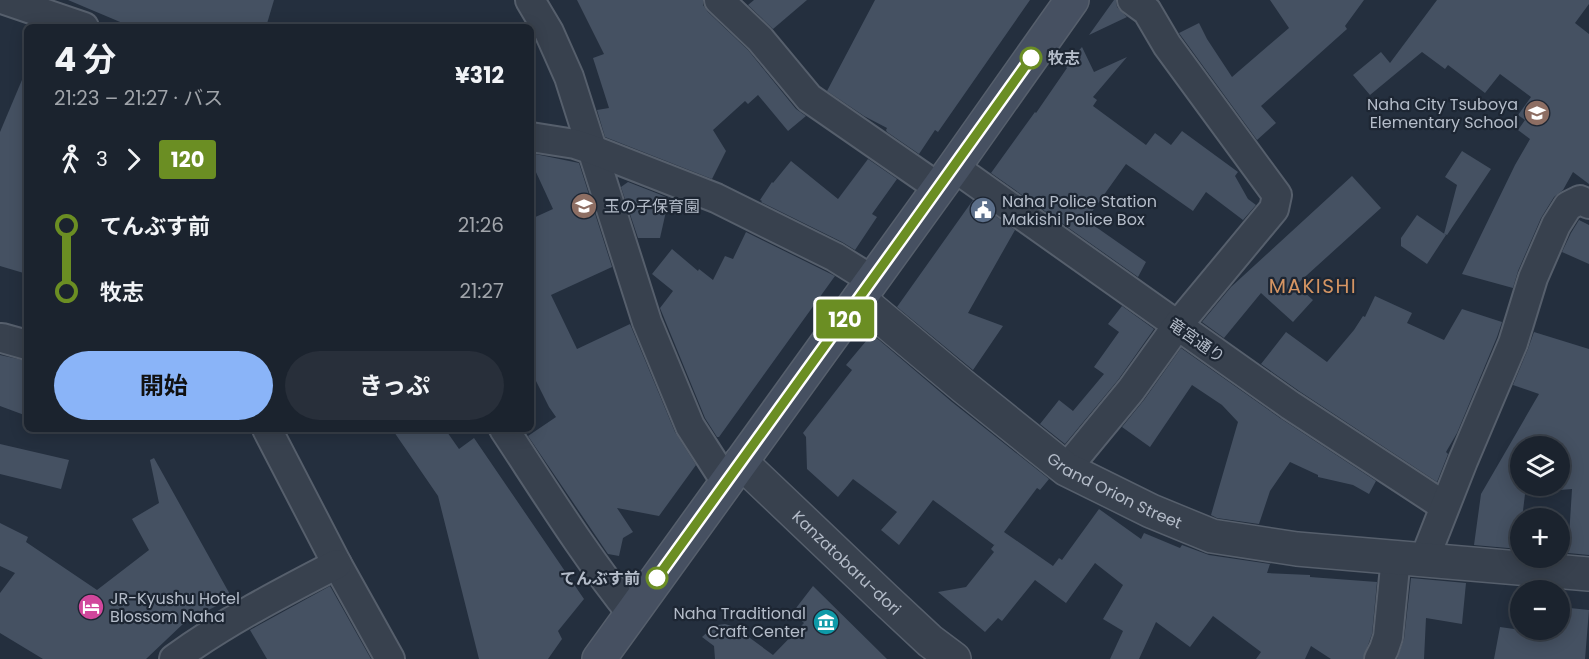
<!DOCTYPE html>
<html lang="ja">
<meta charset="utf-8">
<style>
:root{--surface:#1b232e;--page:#282f3a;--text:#f1f3f6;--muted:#a0a4aa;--line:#39404a;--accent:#8ab4f8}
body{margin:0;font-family:Poppins,"Noto Sans JP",sans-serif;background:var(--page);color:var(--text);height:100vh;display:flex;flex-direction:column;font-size:22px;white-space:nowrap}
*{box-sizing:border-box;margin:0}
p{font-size:20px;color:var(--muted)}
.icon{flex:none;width:33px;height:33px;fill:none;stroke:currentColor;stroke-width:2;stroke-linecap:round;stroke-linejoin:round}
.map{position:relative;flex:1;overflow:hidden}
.panel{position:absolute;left:24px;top:24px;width:510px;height:408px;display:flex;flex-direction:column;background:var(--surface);border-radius:9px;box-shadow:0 3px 15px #0003,0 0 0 2px var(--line)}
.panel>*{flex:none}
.badge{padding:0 12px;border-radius:4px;font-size:21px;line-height:39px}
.controls{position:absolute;left:1510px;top:436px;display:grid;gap:12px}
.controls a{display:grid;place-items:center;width:60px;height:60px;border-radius:50%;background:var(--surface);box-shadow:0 3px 15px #0003,0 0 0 2px var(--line);font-size:30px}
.map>.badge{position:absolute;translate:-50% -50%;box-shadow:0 0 0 3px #fff}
.legs{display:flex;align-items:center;gap:9px;height:66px;padding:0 30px;font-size:20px}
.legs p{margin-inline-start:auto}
.head{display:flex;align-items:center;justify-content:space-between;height:102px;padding:0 30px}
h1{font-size:33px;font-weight:700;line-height:45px}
.cta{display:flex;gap:12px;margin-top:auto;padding:12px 30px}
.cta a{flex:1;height:69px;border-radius:36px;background:var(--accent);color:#111;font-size:24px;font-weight:700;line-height:69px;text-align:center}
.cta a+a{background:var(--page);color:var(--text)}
ul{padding:0 30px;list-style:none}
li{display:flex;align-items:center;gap:21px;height:66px;font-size:22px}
li i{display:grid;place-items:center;width:9px;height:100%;margin:0 8px;background:currentColor}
li i::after{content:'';width:15px;height:15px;margin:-8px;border:4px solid;border-radius:50%;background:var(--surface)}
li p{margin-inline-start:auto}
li:first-child i{background:linear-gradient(#0000 50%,currentColor 0)}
li:last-child i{background:linear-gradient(currentColor 50%,#0000 0)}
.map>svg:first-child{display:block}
.building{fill:#455162}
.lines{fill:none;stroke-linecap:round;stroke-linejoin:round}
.minor-casing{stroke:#565f6c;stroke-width:32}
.tertiary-casing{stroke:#565f6c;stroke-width:36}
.secondary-casing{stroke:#565f6c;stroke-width:36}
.minor{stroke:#38414e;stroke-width:28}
.tertiary{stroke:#38414e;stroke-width:33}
.secondary{stroke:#465061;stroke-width:33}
.line-1-casing{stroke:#fff;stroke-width:14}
.line-1{stroke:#6b8e23;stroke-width:9}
.stop-1-dot{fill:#fff;stroke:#6b8e23;stroke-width:3}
.labels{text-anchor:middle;stroke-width:4.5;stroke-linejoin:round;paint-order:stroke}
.stop-label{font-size:16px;font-weight:bold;fill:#b4bcc9;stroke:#1d2633;text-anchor:start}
.poi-label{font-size:16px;fill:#b4bcc9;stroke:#1d2633;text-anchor:start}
.street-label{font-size:16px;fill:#b4bcc9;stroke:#1d2633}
.quarter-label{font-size:20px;letter-spacing:1.5px;fill:#d59563;stroke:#1d2633}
</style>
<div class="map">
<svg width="1589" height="659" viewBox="0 0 1589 659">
<rect width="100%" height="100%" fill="#242f3e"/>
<g class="building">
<path d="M68,0H274L266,27H132Z"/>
<path d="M577,0H703V5L708,12L748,50L796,109L806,116L788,131L758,95L748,104L745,101L713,130L726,151L712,179L605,137L597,110L609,108L593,58L604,54Z"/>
<path d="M754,0H807L773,29L748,5Z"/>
<path d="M875,0H1030L938,132L935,130L919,154L887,132L886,130L887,128L864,116L827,91Z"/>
<path d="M1114,0H1116L1117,7L1127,17L1089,35Z"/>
<path d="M1270,0H1364L1345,26L1347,29L1261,106L1276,123L1257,140L1179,33L1199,23L1207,39L1232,77L1289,28Z"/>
<path d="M1437,0H1589V4L1575,23L1589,34V184L1573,172L1563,190L1554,197L1541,218L1518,271L1513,288L1462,274L1515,165L1530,139L1518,130L1525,120L1518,115L1531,97L1500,74L1485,93L1448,65L1445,69L1422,52L1370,95L1353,75L1381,52L1390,63Z"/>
<path d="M1082,47L1094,72L1127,57L1093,97L1097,100L1093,106L1146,145L1155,133L1171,145L1182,131L1238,172L1235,176L1248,199L1256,205L1243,220L1206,192L1193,211L1126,164L1086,220L1146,262L1138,277L991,173L1035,112L1036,113L1067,68L1065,66Z"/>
<path d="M27,68V274L0,266V132Z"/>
<path d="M1462,151L1491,169L1447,235L1444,234L1457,185L1445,177Z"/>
<path d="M535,154L579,163L612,267L551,295L577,349L630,324L675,432L696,465L659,516L617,508L633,532L623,538L619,556L608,554L528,436L556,417L549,407L531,371V219L553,209L535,170Z"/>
<path d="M868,159L897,179L872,214L877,217L855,250L842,242L761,202L762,201L760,200L772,182L773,183L791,161L838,199Z"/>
<path d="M1352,176L1381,208L1296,285L1313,300L1293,322L1261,293L1224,338L1202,322L1231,287Z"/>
<path d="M628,182L669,198L660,238H638L621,187Z"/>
<path d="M973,200L1015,230L968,313L1003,326L973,370L897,307Z"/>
<path d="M1417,215L1446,235L1427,264L1401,246V238Z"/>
<path d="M1579,220L1589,225V264L1562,252L1571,233Z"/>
<path d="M746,232L835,276L719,437H717L705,418L660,308L673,291L652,274L672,249L698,271L699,269L713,280L725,256L733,259Z"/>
<path d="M1375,296L1412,313L1407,323L1444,340L1462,309L1502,322L1497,337L1457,433L1446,452L1448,454L1437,482L1299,391L1261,364L1286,332L1327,362L1354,330L1363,316L1365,317Z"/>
<path d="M1122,306L1154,329L1118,380L1065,444L1040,424L1059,400L1073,411L1104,374L1094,367L1119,332L1108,324Z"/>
<path d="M1534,332L1589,349V555L1568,553L1572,489L1560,490V447H1521V486H1526L1522,519H1521L1519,549L1474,545L1481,494L1539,394L1513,385L1528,349Z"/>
<path d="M872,334L952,402L1049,479L1040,490L1037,488L1004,532L1053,566L1059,558L1062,560L1099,509L1141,539L1144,533L1180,548L1182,545L1209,555L1270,564L1267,573L1310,575V577L1377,582L1372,634L1363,659H1331L1311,646L1305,659H1256L1261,652L1213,616L1190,647L1156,622L1139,659H1110L1123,631L1103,619L1123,585L1095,563L1066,603L1035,580L1002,621L998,618L985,632L938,592L966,587L994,552L991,549L995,544L994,545L933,500L899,545L881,530L897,512L853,479L838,497L807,469L806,437L803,433L852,370L846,365Z"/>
<path d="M1181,348L1280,418L1376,481L1369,494L1353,485L1318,477V475L1290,462L1270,491L1259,524L1217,518L1211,515L1238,422L1222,405L1192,385L1150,447L1122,427L1144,400Z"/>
<path d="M0,355L27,361V416L0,406Z"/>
<path d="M392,429H445L459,449L474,438L584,599L558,631L562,639L548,659H479L438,496Z"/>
<path d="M0,444L69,460L61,489L0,474Z"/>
<path d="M154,458L232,598L185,622L146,659H43L0,633V593L15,573L0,566V523L28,537L26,542L97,590L149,550L132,519L159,503L150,460Z"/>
<path d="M1411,578L1466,583L1462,624L1426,618L1424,659H1397L1404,639Z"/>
<path d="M330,586L371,659H267L250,630Z"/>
<path d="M813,586L887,659H715L714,646L702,637L711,629L718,625L725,624L735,627L773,655L804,623L793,612Z"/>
<path d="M1560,607L1589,610L1585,659H1494L1500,627L1521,630H1560Z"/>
</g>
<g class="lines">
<g class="minor-casing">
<g id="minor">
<path d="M5,0L84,27"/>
<path d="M530,0L549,32L569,77L647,322L690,426L726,482"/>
<path d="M719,0L760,39L809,98L939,188"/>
<path d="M531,137L575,144L593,150L716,198L835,257L872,280"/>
<path d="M954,167L1290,405L1444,506"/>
<path d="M2,338L27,345"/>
<path d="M267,429L337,564L390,659"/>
<path d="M504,429C545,491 585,556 632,614"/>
<path d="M1066,469L1131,390L1177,326L1274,209L1277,195L1167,45L1147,11L1132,0"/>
<path d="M1424,560L1463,461L1513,343L1533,278L1556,225L1568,206L1580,200L1589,204"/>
<path d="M174,659C225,622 281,593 337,564"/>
<path d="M1379,659L1384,649L1388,637L1396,557"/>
</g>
</g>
<g class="tertiary-casing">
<g id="tertiary">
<path id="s1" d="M859,299L964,387L1066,469L1151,511L1212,536L1297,549L1589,574"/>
<path id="s2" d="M741,462L885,599L930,641L954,659"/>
</g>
</g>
<g class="secondary-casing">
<path id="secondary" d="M599,659L954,167L1072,0"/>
</g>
<use href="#minor" class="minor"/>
<use href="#tertiary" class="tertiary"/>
<use href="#secondary" class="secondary"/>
</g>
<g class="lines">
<g class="line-1-casing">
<path id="line-1" d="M657,578L903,237L1031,58"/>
</g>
<use href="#line-1" class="line-1"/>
</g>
<defs>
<g id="school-disc" transform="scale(1.35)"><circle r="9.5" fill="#8d6e63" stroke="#1d2633"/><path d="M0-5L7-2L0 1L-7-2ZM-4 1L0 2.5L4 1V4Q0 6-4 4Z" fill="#fff"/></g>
<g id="civic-disc" transform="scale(1.35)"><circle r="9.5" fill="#5c6f8a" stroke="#1d2633"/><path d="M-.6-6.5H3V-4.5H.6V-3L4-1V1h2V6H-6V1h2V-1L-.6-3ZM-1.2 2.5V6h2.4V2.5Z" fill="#fff"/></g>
<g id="hotel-disc" transform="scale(1.35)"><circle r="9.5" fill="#d1479c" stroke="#1d2633"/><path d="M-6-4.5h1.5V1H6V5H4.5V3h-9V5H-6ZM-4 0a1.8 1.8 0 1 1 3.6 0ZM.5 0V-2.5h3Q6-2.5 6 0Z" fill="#fff"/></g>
<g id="museum-disc" transform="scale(1.35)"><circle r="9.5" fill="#0f9aa8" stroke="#1d2633"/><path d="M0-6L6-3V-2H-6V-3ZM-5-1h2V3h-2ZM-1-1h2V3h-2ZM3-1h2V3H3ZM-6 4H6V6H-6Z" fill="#fff"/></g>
</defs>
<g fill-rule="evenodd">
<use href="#school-disc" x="1537" y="113"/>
<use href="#school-disc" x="584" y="206"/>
<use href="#civic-disc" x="983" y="210"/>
<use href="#hotel-disc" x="91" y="607"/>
<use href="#museum-disc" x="826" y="622"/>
</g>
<g class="stop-1-dot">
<circle cx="1031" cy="58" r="10"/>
<circle cx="657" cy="578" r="10"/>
</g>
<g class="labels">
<g class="stop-label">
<text x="1048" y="64">牧志</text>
<text x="640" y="584" text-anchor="end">てんぶす前</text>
</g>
<g class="poi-label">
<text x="1518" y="110" text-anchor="end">Naha City Tsuboya<tspan x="1518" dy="18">Elementary School</tspan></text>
<text x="1002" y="207">Naha Police Station<tspan x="1002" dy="18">Makishi Police Box</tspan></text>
<text x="604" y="212">玉の子保育園</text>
<text x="110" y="604">JR-Kyushu Hotel<tspan x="110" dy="18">Blossom Naha</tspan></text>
<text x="806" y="619" text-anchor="end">Naha Traditional<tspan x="806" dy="18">Craft Center</tspan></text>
</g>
<g class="street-label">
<text transform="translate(1197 340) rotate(35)" y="6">竜宮通り</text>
<text dy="6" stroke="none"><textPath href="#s1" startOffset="321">Grand Orion Street</textPath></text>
<text dy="6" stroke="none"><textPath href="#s2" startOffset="146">Kanzatobaru-dori</textPath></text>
</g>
<g class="quarter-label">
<text x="1313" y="293">MAKISHI</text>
</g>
</g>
</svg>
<div class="controls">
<a><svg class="icon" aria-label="layers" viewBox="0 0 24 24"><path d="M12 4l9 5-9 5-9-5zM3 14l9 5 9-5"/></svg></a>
<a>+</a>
<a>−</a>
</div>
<b class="badge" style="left:845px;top:319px;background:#6b8e23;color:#fff">120</b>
<section class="panel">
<div class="head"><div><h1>4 分</h1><p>21:23 – 21:27 · バス</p></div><b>¥312</b></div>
<div class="legs"><svg class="icon" aria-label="walk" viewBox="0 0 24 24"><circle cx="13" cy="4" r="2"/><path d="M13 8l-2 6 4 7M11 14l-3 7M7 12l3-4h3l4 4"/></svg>3<svg class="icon" aria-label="forward" viewBox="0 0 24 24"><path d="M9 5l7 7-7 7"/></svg><b class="badge" style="background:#6b8e23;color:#fff">120</b></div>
<ul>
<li><i style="color:#6b8e23"></i><b>てんぶす前</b><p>21:26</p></li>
<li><i style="color:#6b8e23"></i><b>牧志</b><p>21:27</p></li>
</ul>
<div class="cta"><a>開始</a><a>きっぷ</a></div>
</section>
</div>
